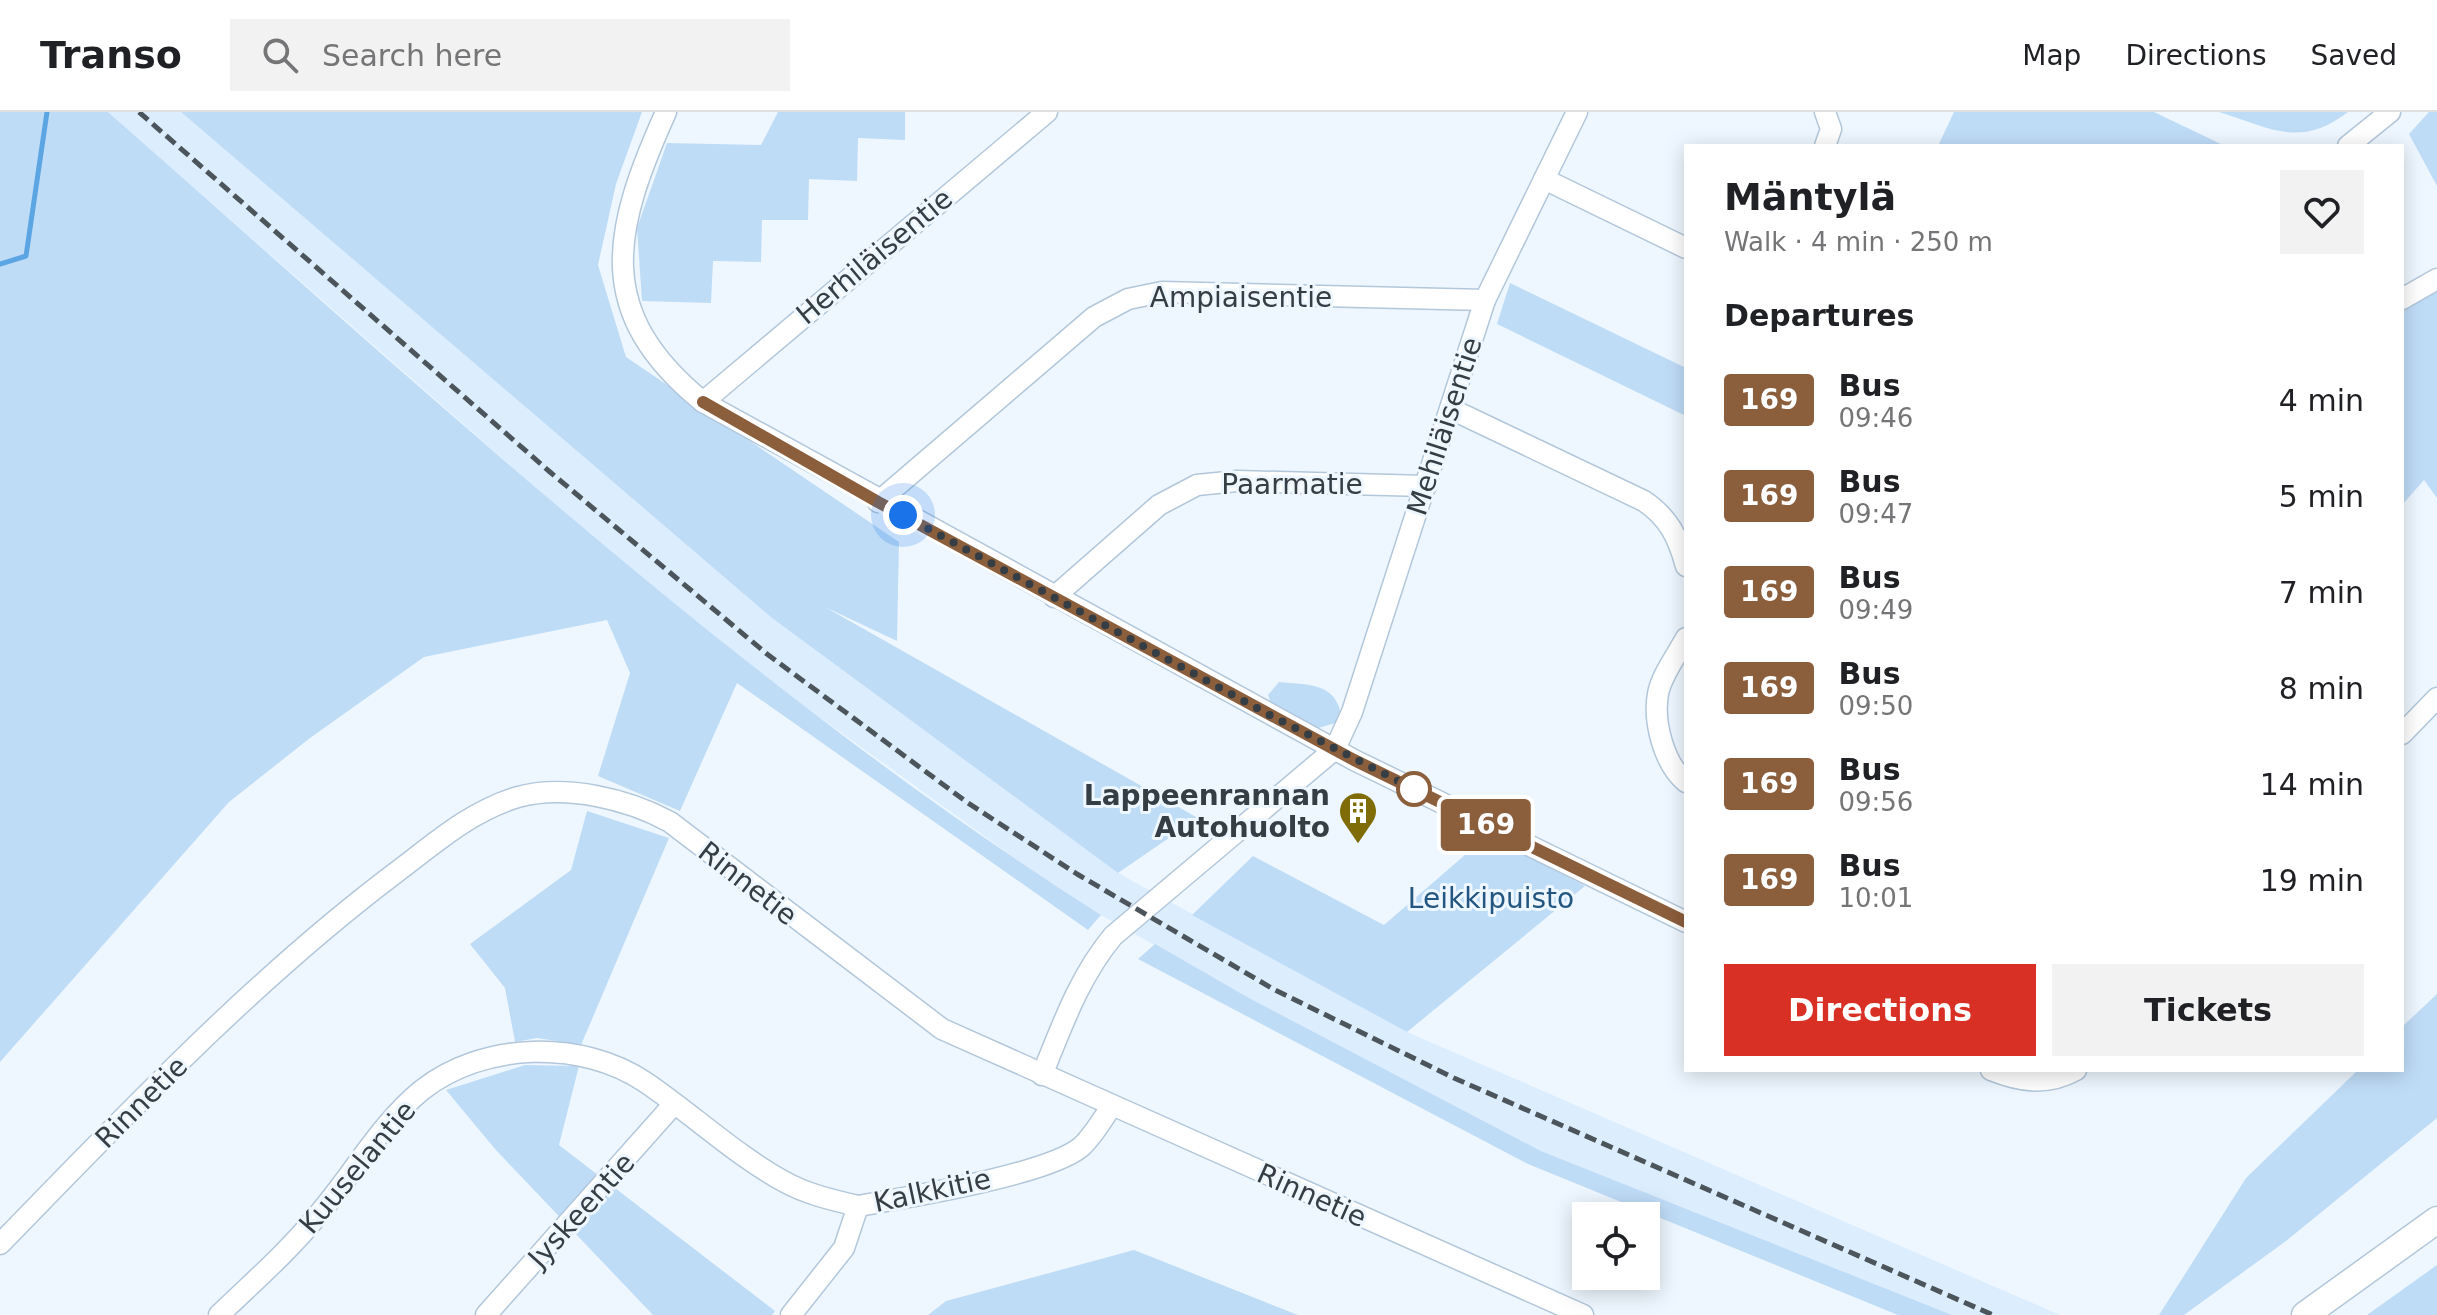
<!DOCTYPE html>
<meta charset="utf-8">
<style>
:root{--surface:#fff;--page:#f2f2f2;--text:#202124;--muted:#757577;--line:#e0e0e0;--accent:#d93025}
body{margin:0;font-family:"DejaVu Sans",sans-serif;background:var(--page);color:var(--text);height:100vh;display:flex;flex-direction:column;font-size:30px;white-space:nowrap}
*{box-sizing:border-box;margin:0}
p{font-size:26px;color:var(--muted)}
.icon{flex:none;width:44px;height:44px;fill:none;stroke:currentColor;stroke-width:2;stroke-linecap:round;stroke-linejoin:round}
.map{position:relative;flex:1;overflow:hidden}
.details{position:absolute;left:1684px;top:32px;width:720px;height:928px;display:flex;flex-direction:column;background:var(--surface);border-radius:0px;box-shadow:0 4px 20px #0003}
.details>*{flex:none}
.badge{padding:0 16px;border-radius:6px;font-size:28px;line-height:52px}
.tools{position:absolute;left:1572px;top:1090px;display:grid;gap:16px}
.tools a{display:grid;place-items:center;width:88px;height:88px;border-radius:0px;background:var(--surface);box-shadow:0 4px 20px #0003;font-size:40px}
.you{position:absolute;width:40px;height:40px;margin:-20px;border:6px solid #fff;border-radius:50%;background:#1a73e8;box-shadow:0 0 0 12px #1a73e833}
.map>.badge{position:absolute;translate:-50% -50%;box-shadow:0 0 0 4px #fff}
h2{padding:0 40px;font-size:30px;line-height:72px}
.round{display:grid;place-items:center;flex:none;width:84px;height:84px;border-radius:0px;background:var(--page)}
.head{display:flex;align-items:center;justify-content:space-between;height:136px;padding:0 40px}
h1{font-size:38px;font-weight:700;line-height:60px}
.action{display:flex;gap:16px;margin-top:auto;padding:16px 40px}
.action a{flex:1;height:92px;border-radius:0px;background:var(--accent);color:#fff;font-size:32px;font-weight:700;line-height:92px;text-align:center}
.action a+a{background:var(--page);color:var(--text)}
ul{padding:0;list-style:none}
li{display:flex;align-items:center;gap:24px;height:96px;padding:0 40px}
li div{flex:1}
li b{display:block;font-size:30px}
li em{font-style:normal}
li .badge{min-width:88px;font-weight:700;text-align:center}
header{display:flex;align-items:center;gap:48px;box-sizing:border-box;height:112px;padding:0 40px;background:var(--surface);border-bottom:2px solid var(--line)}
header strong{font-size:38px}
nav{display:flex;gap:44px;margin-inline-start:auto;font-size:28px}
.search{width:560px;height:72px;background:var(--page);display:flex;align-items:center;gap:20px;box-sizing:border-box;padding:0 28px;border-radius:0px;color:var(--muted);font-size:30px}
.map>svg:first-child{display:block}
.built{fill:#dcedfd}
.green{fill:#bfdcf7}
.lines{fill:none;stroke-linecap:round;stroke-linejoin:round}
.stream{stroke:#5ca5e3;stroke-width:5}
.minor-casing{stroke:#b2c7db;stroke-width:23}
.major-casing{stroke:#b2c7db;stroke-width:29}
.minor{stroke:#fff;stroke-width:20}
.major{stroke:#fff;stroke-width:26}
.rail{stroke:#4c545c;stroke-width:5;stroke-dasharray:12 6;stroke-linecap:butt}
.line-casing{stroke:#fff;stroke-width:18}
.line{stroke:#8b5e3c;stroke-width:12}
.walk{stroke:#353d45;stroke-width:8;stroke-dasharray:0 14.4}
.stop-dot{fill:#fff;stroke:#8b5e3c;stroke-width:4}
.labels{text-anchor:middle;stroke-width:6;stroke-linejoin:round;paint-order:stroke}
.street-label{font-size:28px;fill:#353d45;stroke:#eef7ff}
.poi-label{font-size:28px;font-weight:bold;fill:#353d45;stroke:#eef7ff;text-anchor:end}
.park-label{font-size:28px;fill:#235680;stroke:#eef7ff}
</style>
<header>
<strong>Transo</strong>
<div class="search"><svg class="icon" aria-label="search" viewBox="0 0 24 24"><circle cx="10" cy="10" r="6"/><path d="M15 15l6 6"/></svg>Search here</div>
<nav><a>Map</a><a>Directions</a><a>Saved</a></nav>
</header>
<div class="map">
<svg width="2437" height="1203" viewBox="0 0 2437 1203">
<rect width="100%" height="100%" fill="#eef7ff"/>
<path class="built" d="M108,0H181L772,506L1118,761L1407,920L2060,1203H1952L1541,1039L1249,886L1101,803L1034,760L782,578L593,426Z"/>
<g class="green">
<path d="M0,0H108C428,281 741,574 1101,803L1088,818L737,571L680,699L598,664L630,561L607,508L424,545L310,626L229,690L0,950Z"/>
<path d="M181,0H642L616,72L598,153L626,245L899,430L897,529L825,495L1198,706L1118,761L772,506Z"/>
<path d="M778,0H905V28L858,26L857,69L809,67L808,108H762L761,150L713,149L711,191L642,189L637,116L667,31L761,33Z"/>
<path d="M1954,0H2154L2225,34H1938Z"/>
<path d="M2219,0H2348C2300,37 2271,16 2219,0Z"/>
<path d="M2429,0H2437V74L2409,22Z"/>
<path d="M1510,171L1686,256V304L1497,212Z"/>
<path d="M2437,176V386L2424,368L2402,393V193Z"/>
<path d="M1279,570C1306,573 1336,570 1341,603L1335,611L1312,618L1273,596L1268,583Z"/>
<path d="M587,699L669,726L581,933L537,926L515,930L505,876L470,832L571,758Z"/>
<path d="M1488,723L1585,774L1407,920L1192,803L1253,744L1384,813Z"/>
<path d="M1155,832L1249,886L1541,1039L1952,1203H1898L1528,1052L1138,847Z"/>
<path d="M2437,882V1006L2286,1129L2184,1203H2159L2246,1066L2358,958H2402V915Z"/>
<path d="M525,953L579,954L559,1033L775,1199L772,1203H653L495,1037L446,978Z"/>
<path d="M1134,1138L1298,1203H928L946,1189Z"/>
<path d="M2437,1153V1203H2367Z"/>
</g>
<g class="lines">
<path class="stream" d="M0,152L26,144L47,0"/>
<g class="minor-casing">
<g id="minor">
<path d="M666,0C613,118 592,200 703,290L1354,648L1686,810"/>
<path d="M1825,0L1831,17L1825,34"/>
<path d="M2348,34L2390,0"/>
<path d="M1544,67L1686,136"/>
<path d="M2402,187L2437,167"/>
<path d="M703,290L1047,0"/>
<path d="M1451,297L1644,389C1669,406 1678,425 1686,454"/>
<path d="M878,390L1094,205L1128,187L1162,180L1485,188"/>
<path d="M1054,485L1159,393L1197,373L1237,369L1426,374"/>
<path d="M1686,526C1677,543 1661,564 1658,582C1653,610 1664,652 1686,670"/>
<path d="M2402,622L2437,586"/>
<path d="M1991,958C2021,970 2047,974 2076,958"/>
<path d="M1042,963C1062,914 1079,865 1113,824L1335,637L1352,600L1485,188L1577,0"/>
<path d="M0,1132C126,1003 250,871 394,762C433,733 470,699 518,685C566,672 628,687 670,710L942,917L1583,1203"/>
<path d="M219,1203C252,1171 288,1140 317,1104C352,1064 380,1012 422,978C483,930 581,927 645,970C691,1001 734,1042 783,1069C806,1082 832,1088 858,1094"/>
<path d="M486,1203L674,992"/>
<path d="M791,1203L844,1136L858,1094C905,1086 1047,1063 1081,1035C1093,1024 1102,1008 1111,995"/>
</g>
</g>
<g class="major-casing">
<path id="major" d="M2305,1203L2437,1108"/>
</g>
<use href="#minor" class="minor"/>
<use href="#major" class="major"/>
<path class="rail" d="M139,0L550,360L767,542L968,691L1077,762L1275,878L1454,966L1993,1203"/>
</g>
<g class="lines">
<g class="line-casing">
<path id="line" d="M703,290L878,390L1354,648L1686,810"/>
</g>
<use href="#line" class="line"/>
<path class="walk" d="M903,403L1266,601L1414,677"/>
</g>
<defs>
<g id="building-pin" transform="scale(2)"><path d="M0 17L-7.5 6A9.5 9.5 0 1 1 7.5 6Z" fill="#7f6c06" stroke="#eef7ff"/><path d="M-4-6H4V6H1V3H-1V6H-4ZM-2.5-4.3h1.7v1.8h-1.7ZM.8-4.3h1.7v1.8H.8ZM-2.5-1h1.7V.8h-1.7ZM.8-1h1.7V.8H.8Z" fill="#fff"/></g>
</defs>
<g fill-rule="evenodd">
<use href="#building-pin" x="1358" y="699"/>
</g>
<circle class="stop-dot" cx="1414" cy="677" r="16"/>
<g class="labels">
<g class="street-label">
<text transform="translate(874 144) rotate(-40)" y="10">Herhiläisentie</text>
<text x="1241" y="195">Ampiaisentie</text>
<text transform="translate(1444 314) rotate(-72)" y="10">Mehiläisentie</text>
<text x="1292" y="382">Paarmatie</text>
<text transform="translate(748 771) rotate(38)" y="10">Rinnetie</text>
<text transform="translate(141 990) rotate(-45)" y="10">Rinnetie</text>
<text transform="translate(357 1055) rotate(-50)" y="10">Kuuselantie</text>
<text transform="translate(932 1078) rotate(-12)" y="10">Kalkkitie</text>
<text transform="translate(1312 1083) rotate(24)" y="10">Rinnetie</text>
<text transform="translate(581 1098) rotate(-48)" y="10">Jyskeentie</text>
</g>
<g class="poi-label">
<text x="1330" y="693">Lappeenrannan<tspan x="1330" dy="32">Autohuolto</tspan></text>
</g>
<g class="park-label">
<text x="1491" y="796">Leikkipuisto</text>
</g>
</g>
</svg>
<div class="tools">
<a><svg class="icon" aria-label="locate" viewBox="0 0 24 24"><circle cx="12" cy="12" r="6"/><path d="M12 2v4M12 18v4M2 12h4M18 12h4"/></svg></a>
</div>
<div class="you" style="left:903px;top:403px"></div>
<b class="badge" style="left:1486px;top:713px;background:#8b5e3c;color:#fff">169</b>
<section class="details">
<div class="head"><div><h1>Mäntylä</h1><p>Walk · 4 min · 250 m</p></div><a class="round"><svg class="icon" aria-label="heart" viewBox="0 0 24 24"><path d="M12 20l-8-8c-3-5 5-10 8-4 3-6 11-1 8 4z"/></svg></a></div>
<h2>Departures</h2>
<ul>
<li><span class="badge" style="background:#8b5e3c;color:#fff">169</span><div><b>Bus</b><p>09:46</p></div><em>4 min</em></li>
<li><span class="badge" style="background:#8b5e3c;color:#fff">169</span><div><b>Bus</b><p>09:47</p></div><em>5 min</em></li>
<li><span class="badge" style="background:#8b5e3c;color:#fff">169</span><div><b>Bus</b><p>09:49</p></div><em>7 min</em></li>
<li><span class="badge" style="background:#8b5e3c;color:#fff">169</span><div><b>Bus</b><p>09:50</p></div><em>8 min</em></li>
<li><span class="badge" style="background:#8b5e3c;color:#fff">169</span><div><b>Bus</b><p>09:56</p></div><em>14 min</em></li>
<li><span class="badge" style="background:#8b5e3c;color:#fff">169</span><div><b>Bus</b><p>10:01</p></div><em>19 min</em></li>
</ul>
<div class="action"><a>Directions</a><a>Tickets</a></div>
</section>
</div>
